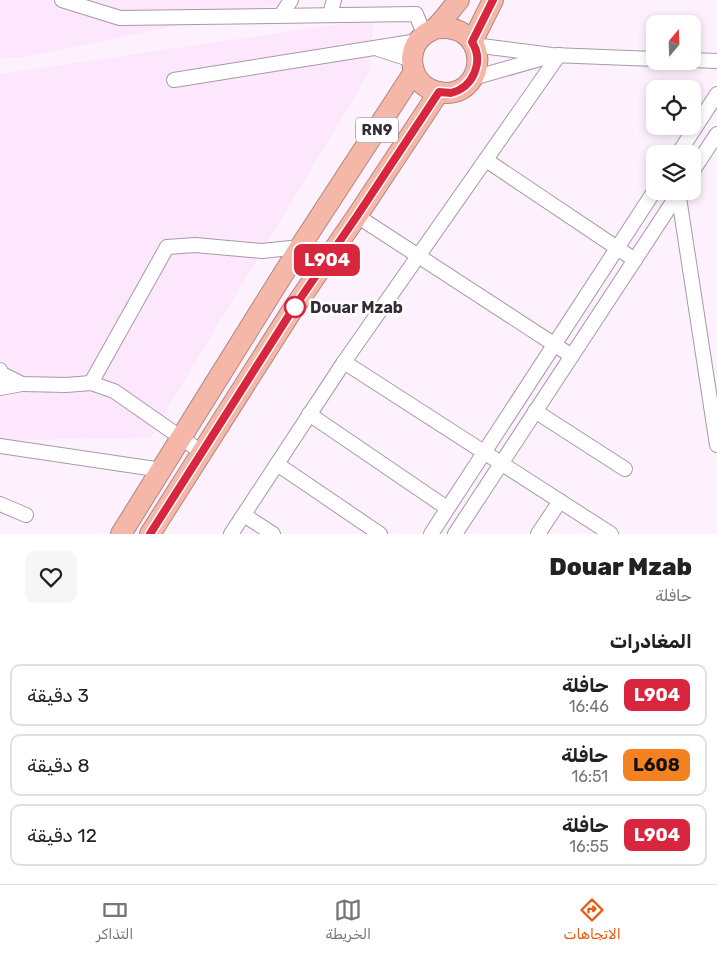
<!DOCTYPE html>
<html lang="ar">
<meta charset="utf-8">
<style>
:root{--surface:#fff;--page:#f6f6f6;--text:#222;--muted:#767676;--line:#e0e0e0;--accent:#ea580c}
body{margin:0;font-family:Rubik,Vazirmatn,sans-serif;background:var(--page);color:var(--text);direction:rtl;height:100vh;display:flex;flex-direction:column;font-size:19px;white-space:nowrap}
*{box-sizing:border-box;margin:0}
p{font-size:16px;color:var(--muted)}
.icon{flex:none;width:28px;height:28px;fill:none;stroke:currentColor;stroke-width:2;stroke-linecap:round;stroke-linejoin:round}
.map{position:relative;height:534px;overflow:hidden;direction:ltr}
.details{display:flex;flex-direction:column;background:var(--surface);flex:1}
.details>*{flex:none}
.badge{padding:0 10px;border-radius:8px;font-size:18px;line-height:32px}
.needle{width:32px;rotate:19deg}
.buttons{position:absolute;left:646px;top:15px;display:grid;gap:10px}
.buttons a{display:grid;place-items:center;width:55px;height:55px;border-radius:10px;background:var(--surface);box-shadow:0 2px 8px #0003;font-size:25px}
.map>.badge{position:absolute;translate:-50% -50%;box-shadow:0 0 0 2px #fff}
h2{padding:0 25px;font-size:19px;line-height:45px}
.round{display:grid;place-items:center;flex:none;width:52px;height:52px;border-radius:10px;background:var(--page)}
.head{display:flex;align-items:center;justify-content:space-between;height:85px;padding:0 25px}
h1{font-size:24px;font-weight:800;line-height:38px}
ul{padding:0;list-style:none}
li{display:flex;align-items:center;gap:15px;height:62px;margin:0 10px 8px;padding:0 15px;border:2px solid var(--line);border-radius:10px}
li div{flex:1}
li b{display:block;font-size:19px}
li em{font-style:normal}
li .badge{min-width:55px;font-weight:700;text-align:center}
.dock{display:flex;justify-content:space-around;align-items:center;height:70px;border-top:1px solid var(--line);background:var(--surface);font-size:14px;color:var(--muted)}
.dock a{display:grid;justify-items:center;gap:2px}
.dock .active{color:var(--accent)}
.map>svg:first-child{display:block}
.built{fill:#fde7fc}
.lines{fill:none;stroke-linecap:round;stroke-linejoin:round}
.minor-casing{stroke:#a899a8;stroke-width:16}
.highway-casing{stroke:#b1877f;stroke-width:22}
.minor{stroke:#fff;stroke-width:14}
.highway{stroke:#f5b7a7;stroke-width:20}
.line-casing{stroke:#fff;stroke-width:11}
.line{stroke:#d7263d;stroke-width:8}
.stop-dot{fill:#fff;stroke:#d7263d;stroke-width:2.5}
.labels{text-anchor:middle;stroke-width:5;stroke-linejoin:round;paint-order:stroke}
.shield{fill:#fff;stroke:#716d71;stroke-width:1}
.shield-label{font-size:15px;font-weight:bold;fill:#342e34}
.stop-label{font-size:16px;font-weight:bold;fill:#342e34;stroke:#fff;text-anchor:start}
</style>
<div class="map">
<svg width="717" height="534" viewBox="0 0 717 534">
<rect width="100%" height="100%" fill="#fef1fe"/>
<g class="built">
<path d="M0,0H302L25,57L0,58Z"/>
<path d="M374,19L369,73L150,438L0,440V74Z"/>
</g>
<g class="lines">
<g class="minor-casing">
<g id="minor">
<path d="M62,0L120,18L416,14L424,34"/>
<path d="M330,14L334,0"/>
<path d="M281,15L291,0"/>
<path d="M474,45L552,55L655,59"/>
<path d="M378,49L412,60"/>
<path d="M692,60L717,61"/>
<path d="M473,78L547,57"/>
<path d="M174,80L418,41"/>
<path d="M678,154L717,94"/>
<path d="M486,160L635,260"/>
<path d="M692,172L717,134"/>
<path d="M678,191L717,445"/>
<path d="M357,216L572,356"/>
<path d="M344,362L611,534"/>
<path d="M0,370L2,374L22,384L66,385L91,383L114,391L203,453"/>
<path d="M91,383L167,247L195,245L262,251L300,247"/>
<path d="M0,388L22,384"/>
<path d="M535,411L625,469"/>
<path d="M309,414L447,508"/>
<path d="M0,446L162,470"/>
<path d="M277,464L380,534"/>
<path d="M0,504L26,515"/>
<path d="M244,515L273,534"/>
<path d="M231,534L344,362L559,55"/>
<path d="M431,534L655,190"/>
<path d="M455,534L680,191"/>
<path d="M538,534L560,501"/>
</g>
</g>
<g class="highway-casing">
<g id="highway">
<path d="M433,29C491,19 489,94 445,93C435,92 424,88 418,79C409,65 410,46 424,35C427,32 431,31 434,29C443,21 451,9 459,0"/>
<path d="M472,42L493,0"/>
<path d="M121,534L300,247L414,72"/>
<path d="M150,534L293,309L357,216L439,92"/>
</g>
</g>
<use href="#minor" class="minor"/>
<use href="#highway" class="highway"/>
</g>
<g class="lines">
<g class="line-casing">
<path id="line" d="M150,534L293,309L357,216L439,92C443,92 448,93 451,93C474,87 484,61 472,42L493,0"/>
</g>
<use href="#line" class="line"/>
</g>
<circle class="stop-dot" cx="295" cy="307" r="10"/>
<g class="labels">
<rect class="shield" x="356" y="117.5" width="42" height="25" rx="4"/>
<g class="shield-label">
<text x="377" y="135">RN9</text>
</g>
<g class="stop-label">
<text x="310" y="313">Douar Mzab</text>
</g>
</g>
</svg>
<div class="buttons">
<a><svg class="needle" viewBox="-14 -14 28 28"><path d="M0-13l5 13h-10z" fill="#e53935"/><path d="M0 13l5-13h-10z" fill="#767676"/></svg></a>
<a><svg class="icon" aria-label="locate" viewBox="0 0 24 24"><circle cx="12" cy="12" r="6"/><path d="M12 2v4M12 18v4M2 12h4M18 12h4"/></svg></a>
<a><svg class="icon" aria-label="layers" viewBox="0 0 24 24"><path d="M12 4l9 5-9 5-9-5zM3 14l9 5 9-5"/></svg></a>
</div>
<b class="badge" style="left:327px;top:260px;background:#d7263d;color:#fff">L904</b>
</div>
<section class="details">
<div class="head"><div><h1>Douar Mzab</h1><p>حافلة</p></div><a class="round"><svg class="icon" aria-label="heart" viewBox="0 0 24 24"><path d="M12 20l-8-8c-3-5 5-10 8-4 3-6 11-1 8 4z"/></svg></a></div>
<h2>المغادرات</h2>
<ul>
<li><span class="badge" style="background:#d7263d;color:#fff">L904</span><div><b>حافلة</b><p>16:46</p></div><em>3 دقيقة</em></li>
<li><span class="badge" style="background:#f58220;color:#111">L608</span><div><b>حافلة</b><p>16:51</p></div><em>8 دقيقة</em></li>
<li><span class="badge" style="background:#d7263d;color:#fff">L904</span><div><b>حافلة</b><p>16:55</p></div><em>12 دقيقة</em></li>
</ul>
</section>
<nav class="dock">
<a class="active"><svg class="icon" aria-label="directions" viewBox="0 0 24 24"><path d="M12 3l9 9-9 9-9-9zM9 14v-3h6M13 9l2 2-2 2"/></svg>الاتجاهات</a>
<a><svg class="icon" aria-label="map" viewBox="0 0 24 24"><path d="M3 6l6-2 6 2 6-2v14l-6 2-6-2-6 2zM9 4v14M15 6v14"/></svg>الخريطة</a>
<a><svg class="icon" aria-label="tickets" viewBox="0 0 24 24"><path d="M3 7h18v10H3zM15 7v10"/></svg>التذاكر</a>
</nav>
